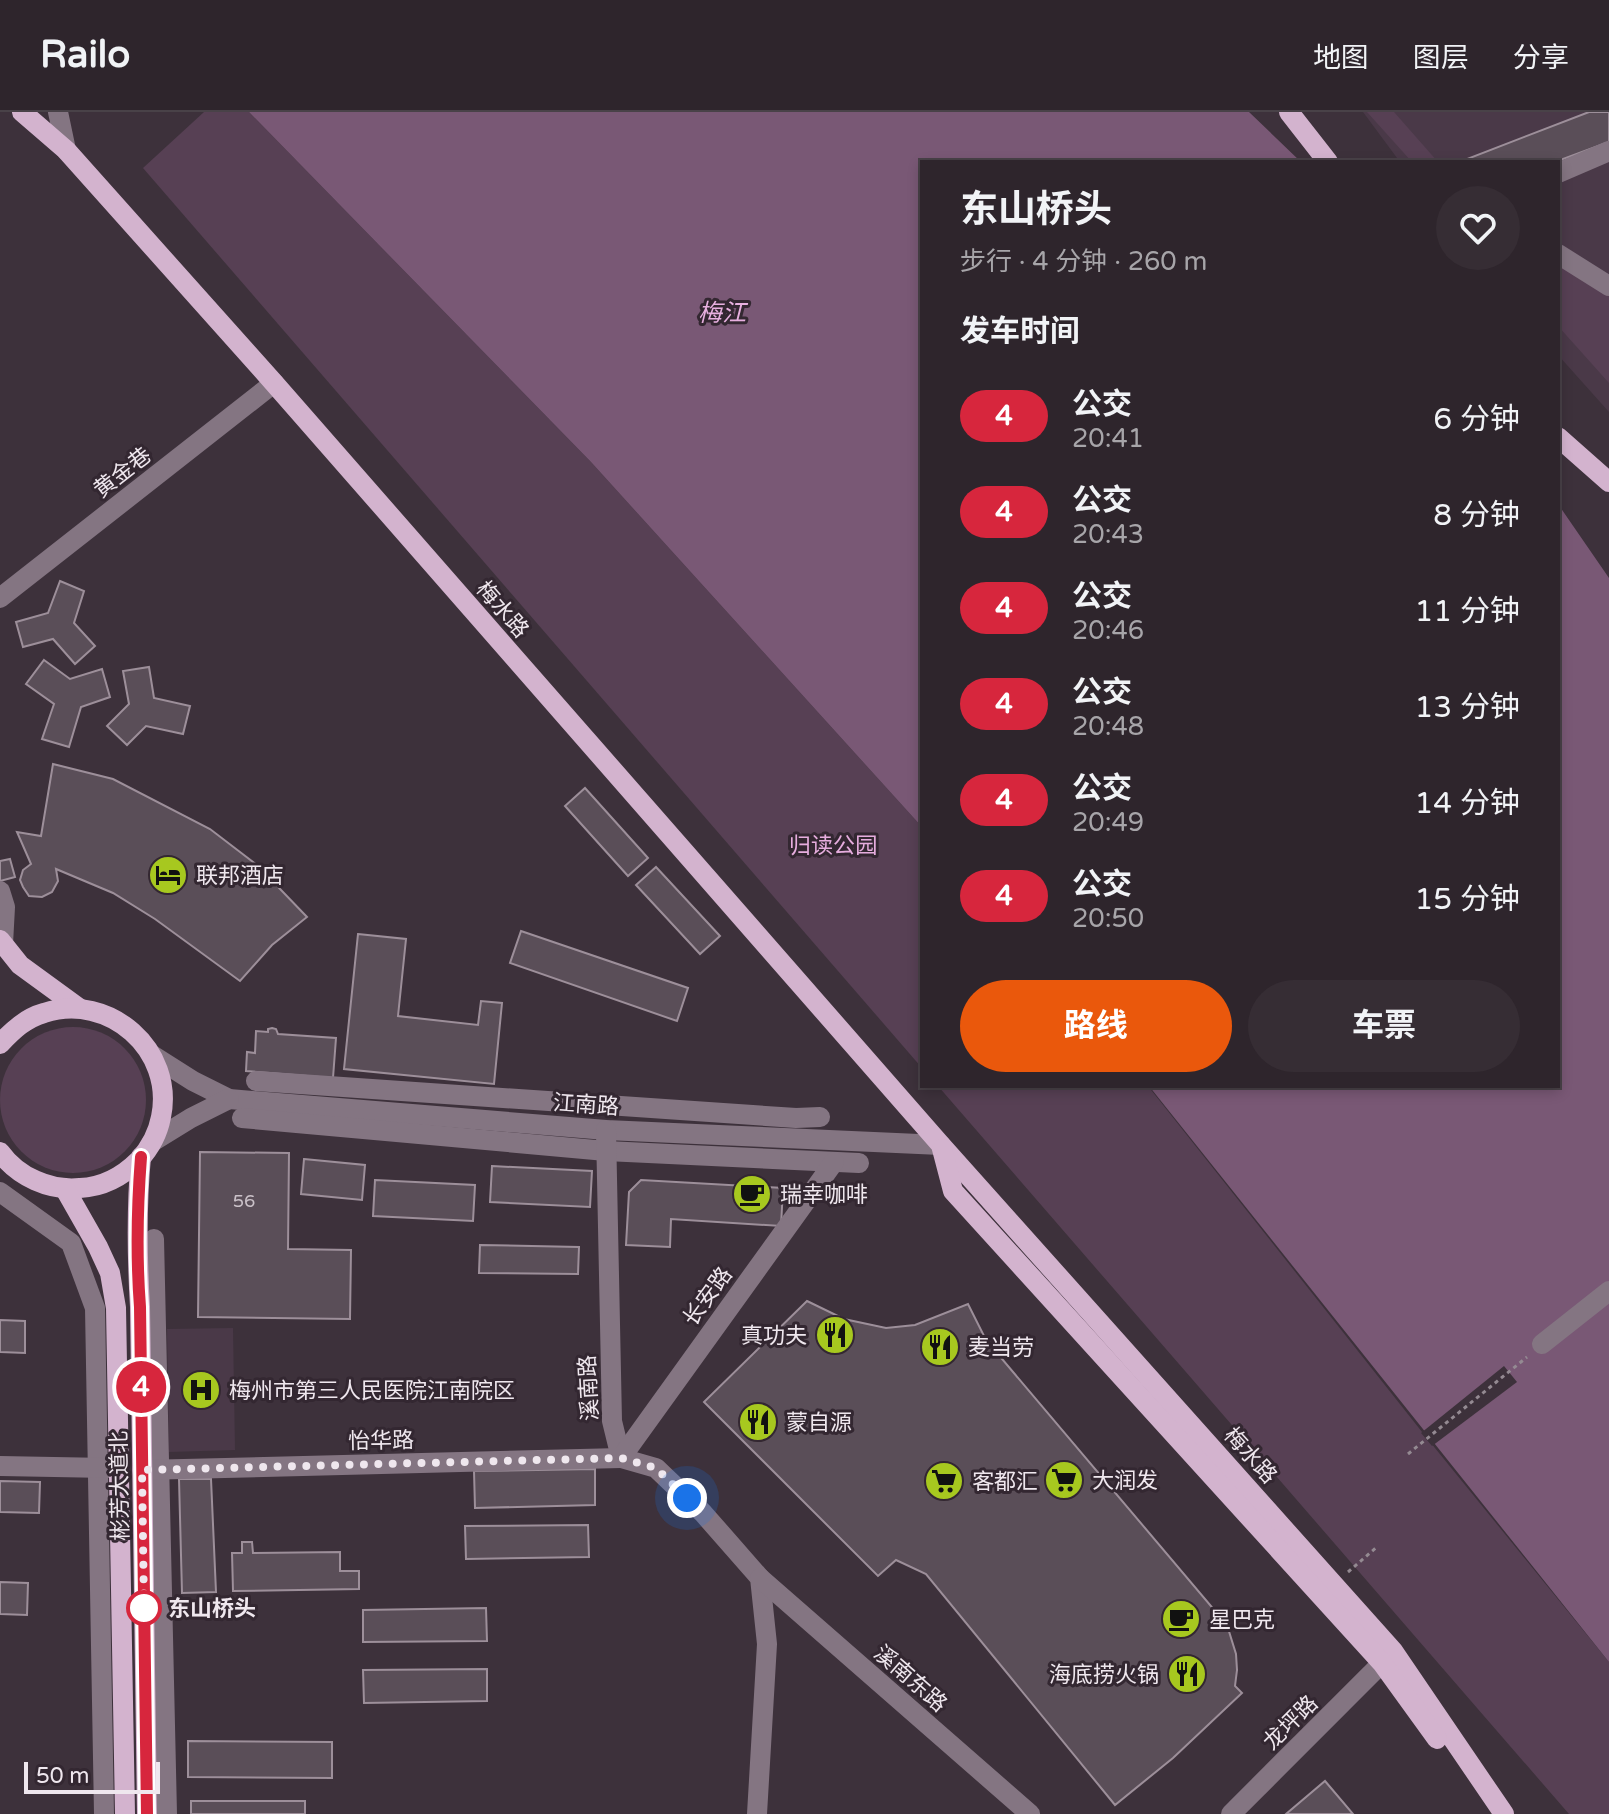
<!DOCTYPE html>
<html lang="zh">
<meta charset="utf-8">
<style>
:root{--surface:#2e252c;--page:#362d34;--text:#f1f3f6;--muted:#a7a5a9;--line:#494248;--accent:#ea580c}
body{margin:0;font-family:"Varela Round","Noto Sans SC",sans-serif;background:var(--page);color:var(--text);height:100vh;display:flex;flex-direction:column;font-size:30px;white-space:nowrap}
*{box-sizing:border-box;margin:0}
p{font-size:26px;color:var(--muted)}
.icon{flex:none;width:44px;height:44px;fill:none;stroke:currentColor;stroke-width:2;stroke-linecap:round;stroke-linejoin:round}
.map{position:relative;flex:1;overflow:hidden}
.details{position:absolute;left:920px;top:48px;width:640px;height:928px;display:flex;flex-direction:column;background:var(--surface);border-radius:0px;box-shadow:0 4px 12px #0003,0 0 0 2px var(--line)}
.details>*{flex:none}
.badge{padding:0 16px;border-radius:26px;font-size:28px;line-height:52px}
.scale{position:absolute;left:24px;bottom:20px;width:136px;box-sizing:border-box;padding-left:8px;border:4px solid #efe7ee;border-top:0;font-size:22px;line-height:28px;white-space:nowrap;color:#efe7ee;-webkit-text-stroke:6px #332731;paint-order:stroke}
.you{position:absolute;width:40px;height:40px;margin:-20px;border:6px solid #fff;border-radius:50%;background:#1a73e8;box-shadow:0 0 0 12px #1a73e833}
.map>.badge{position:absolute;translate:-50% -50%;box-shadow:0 0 0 4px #fff}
h2{padding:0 40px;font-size:30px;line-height:72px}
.round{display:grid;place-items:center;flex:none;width:84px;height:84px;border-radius:42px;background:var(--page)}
.overview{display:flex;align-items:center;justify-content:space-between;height:136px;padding:0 40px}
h1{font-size:38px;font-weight:700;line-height:60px}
.cta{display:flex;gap:16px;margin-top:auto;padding:16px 40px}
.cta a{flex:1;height:92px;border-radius:48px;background:var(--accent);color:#fff;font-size:32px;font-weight:700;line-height:92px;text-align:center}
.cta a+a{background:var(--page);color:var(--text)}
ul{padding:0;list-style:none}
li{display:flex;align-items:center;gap:24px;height:96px;padding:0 40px}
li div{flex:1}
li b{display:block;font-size:30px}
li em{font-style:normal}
li .badge{min-width:88px;font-weight:700;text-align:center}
header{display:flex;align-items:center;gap:48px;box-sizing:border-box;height:112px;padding:0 40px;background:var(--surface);border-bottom:2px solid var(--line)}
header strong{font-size:38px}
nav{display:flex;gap:44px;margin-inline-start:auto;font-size:28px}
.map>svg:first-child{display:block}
.built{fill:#4a3948}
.green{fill:#574054}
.water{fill:#795875}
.pier{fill:#3d313b}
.building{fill:#5a4e58;stroke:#9d8f9a;stroke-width:2}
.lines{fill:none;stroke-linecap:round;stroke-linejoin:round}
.path{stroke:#948a92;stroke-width:3;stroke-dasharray:4 4;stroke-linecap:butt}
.minor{stroke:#847582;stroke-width:20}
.major{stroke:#d3b3ce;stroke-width:20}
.line-casing{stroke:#fff;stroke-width:18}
.line{stroke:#d7263d;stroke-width:12}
.walk{stroke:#efe7ee;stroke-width:8;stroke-dasharray:0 14.4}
.stop-dot{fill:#fff;stroke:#d7263d;stroke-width:4}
.labels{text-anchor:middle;stroke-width:6;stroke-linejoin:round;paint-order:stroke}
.number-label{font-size:18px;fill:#cac1c8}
.street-label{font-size:22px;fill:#efe7ee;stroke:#332731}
.park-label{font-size:22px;fill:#e6adde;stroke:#332731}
.poi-label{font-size:22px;fill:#efe7ee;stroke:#332731;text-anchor:start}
.stop-label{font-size:22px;font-weight:bold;fill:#efe7ee;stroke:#332731;text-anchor:start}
.water-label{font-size:24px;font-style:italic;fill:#e8b0e0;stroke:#332731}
</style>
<header>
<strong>Railo</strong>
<nav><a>地图</a><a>图层</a><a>分享</a></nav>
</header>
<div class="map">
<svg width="1609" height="1702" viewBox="0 0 1609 1702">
<rect width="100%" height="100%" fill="#3d313b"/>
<g class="built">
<path d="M1363,0H1609V300L1558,243V50H1400Z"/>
<path d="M233,1216L235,1338L169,1340L167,1217Z"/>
</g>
<g class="green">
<path d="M204,0H249L591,350L922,715V956L143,56Z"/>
<path d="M1367,0H1394L1438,50H1412Z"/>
<path d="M1558,142L1609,173V271L1558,214Z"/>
<circle cx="73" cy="988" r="73"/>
<path d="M938,974H1148L1426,1325L1609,1550V1702H1569Z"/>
</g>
<g class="water">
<path d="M249,0H1249L1301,50H922V715L591,350Z"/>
<path d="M1558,392L1609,466V1550L1149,974H1558Z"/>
</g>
<path class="pier" d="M1504,1254L1517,1270L1432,1334L1421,1321Z"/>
<g class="building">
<path d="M1589,0H1609V30L1555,50H1468L1467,47Z"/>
<path d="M60,469L84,479L74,511L95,534L75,552L53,527L23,535L16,510L48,501Z"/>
<path d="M44,548L70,567L102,557L110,585L81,595L69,635L42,627L54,592L26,572Z"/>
<path d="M149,555L154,586L190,594L183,622L146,614L127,633L107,614L129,592L123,559Z"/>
<path d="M53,652L113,667L210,717L257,753L307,805L272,833L240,869L155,807L113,781L56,757L58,769L52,780L42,785L29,784L23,775L20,768L23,758L31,752L17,720L41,724Z"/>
<path d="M585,676L648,746L628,764L565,694Z"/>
<path d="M10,747L15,765L0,769V749Z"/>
<path d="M656,755L720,824L700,842L636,773Z"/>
<path d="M521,819L688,876L677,909L510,851Z"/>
<path d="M358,822L406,827L398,904L478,913L481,889L502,891L494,972L344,957Z"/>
<path d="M272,916L276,917L278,922L336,926L333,966L246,959L247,940L255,941L256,919L268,920V917Z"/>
<path d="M200,1040L289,1041L288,1137L351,1138L350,1207L198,1205Z"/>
<path d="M304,1047L365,1053L362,1088L301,1082Z"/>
<path d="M492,1054L592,1059L590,1095L490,1090Z"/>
<path d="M375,1068L475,1073L473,1109L373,1104Z"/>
<path d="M641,1068L783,1076L781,1114L671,1107L670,1135L626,1133L629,1080Z"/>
<path d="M480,1133L579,1135L578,1162L479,1161Z"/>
<path d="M807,1189L844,1207L886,1216L915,1213L968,1192L986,1228L1227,1513L1236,1542L1237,1558L1235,1574L1242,1581L1173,1646L1115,1693L926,1462L896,1448L878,1464L704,1290Z"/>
<path d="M0,1208L25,1209V1241L0,1240Z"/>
<path d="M595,1357V1393L475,1396L474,1359Z"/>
<path d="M179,1367H211L216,1480L182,1481Z"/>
<path d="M0,1369L40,1370L39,1401L0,1400Z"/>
<path d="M588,1413L589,1445L466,1447L465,1414Z"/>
<path d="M242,1430H252L253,1441L340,1440V1459H359V1477L233,1479L232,1441H242Z"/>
<path d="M0,1470L28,1471L27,1503L0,1502Z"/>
<path d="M486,1496L487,1529L363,1530V1498Z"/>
<path d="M487,1557V1589L364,1591L363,1558Z"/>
<path d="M188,1629L332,1630V1666L188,1665Z"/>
<path d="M1325,1669L1353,1702H1286Z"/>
<rect x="191" y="1689" width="114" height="13"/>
</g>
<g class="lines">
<g class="path">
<path d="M1408,1342L1527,1245"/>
<path d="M1348,1460L1378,1434"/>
</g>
<g class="minor">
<path d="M58,0L66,38"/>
<path d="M1558,61L1609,39"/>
<path d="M1558,142L1609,174"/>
<path d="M0,486L274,271"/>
<path d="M0,779L5,795L3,832"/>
<path d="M152,943L193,969L229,987L606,1018L941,1033"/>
<path d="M256,969L796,1006L820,1005"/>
<path d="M242,1006L606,1039L859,1051"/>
<path d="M606,1018L612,1309L621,1346L656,1356L703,1401L760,1466L767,1532L757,1702"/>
<path d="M152,1030L191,1006L229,987"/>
<path d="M0,1080L71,1131L95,1196L104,1702"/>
<path d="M154,1127L167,1702"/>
<path d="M1542,1232L1609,1179"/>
<path d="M0,1354L108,1356"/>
<path d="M142,1358L621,1346L834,1050"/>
<path d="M760,1466L1030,1702"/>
<path d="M1231,1702L1382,1551"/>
</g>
<g class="major">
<path d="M22,0L66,38L274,271L941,1033L1393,1539L1504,1702"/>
<path d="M1289,0L1328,50"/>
<path d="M1558,325L1609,370"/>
<path d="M0,828L20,853L79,896"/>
<path d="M0,932C13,918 26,906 44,901C109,880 175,938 161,1005C158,1021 150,1036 139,1048C123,1064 103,1075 80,1076C50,1079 18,1065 0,1040"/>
<path d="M942,1037L953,1079L1382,1551L1437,1627"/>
<path d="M141,1045C136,1097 137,1144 140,1195L147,1702"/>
<path d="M65,1077L98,1135L110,1161L116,1196L125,1702"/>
</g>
</g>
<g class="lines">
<g class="line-casing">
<path id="line" d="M141,1045C137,1097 136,1143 140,1195L147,1702"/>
</g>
<use href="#line" class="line"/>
<path class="walk" d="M144,1496L142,1358L621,1346L656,1356L687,1386"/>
</g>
<defs>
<g id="hotel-disc" transform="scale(2)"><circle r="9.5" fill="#a7c81f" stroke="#332731"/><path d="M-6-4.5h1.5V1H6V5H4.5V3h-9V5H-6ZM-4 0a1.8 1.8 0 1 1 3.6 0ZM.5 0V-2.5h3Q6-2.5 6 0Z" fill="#111"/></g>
<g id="cafe-disc" transform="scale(2)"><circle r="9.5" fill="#a7c81f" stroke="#332731"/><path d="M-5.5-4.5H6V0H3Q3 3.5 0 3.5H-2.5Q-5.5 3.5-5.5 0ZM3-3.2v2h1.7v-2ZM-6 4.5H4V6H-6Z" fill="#111"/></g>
<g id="restaurant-disc" transform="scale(2)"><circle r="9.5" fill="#a7c81f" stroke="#332731"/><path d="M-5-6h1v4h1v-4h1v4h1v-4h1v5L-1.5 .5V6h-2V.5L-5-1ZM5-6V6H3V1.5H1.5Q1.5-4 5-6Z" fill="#111"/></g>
<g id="hospital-disc" transform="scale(2)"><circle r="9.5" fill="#a7c81f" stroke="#332731"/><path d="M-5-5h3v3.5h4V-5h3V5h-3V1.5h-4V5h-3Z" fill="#111"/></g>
<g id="supermarket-disc" transform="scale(2)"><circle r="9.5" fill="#a7c81f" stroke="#332731"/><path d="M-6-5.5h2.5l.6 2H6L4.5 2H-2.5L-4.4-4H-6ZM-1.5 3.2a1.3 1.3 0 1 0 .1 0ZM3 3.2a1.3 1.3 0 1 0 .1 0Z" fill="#111"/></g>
</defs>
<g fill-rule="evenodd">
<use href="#hotel-disc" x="168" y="763"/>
<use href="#cafe-disc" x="752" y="1082"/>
<use href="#restaurant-disc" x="835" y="1223"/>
<use href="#restaurant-disc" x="940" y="1235"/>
<use href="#hospital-disc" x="201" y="1278"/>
<use href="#restaurant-disc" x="758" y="1310"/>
<use href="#supermarket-disc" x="1064" y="1368"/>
<use href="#supermarket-disc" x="944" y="1369"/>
<use href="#cafe-disc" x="1181" y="1507"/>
<use href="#restaurant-disc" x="1187" y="1562"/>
</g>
<circle class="stop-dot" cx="144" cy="1496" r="16"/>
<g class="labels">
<g class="number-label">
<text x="244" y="1095">56</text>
</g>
<g class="street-label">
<text transform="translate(122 360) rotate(-38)" y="8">黄金巷</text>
<text transform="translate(503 497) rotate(49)" y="8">梅水路</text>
<text transform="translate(586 992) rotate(4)" y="8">江南路</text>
<text transform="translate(707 1184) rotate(-54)" y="8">长安路</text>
<text transform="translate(588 1276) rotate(-93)" y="8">溪南路</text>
<text transform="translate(381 1328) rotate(-1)" y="8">怡华路</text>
<text transform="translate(1251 1343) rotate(48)" y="8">梅水路</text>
<text transform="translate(119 1374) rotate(-91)" y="8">彬芳大道北</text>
<text transform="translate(911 1566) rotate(41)" y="8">溪南东路</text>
<text transform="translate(1290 1610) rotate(-45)" y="8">龙坪路</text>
</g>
<g class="park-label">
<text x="833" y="741">归读公园</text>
</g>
<g class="poi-label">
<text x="196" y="771">联邦酒店</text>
<text x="780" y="1090">瑞幸咖啡</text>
<text x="807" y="1231" text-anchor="end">真功夫</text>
<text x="968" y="1243">麦当劳</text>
<text x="229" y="1286">梅州市第三人民医院江南院区</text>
<text x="786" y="1318">蒙自源</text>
<text x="1092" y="1376">大润发</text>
<text x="972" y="1377">客都汇</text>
<text x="1209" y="1515">星巴克</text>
<text x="1159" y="1570" text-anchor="end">海底捞火锅</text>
</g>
<g class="stop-label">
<text x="168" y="1504">东山桥头</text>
</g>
<g class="water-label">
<text x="722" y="209">梅江</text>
</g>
</g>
</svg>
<div class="scale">50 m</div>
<div class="you" style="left:687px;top:1386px"></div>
<b class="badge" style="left:141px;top:1275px;background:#d7263d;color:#fff">4</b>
<section class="details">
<div class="overview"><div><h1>东山桥头</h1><p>步行 · 4 分钟 · 260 m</p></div><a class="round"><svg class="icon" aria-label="heart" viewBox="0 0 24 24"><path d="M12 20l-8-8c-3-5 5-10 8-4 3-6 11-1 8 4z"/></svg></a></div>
<h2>发车时间</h2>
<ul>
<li><span class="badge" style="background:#d7263d;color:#fff">4</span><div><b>公交</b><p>20:41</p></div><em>6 分钟</em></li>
<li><span class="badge" style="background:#d7263d;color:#fff">4</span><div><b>公交</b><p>20:43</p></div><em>8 分钟</em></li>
<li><span class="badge" style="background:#d7263d;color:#fff">4</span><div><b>公交</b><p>20:46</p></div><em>11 分钟</em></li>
<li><span class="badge" style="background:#d7263d;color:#fff">4</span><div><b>公交</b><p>20:48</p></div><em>13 分钟</em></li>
<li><span class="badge" style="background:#d7263d;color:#fff">4</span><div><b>公交</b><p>20:49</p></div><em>14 分钟</em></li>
<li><span class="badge" style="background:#d7263d;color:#fff">4</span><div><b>公交</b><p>20:50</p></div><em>15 分钟</em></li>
</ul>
<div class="cta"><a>路线</a><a>车票</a></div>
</section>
</div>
